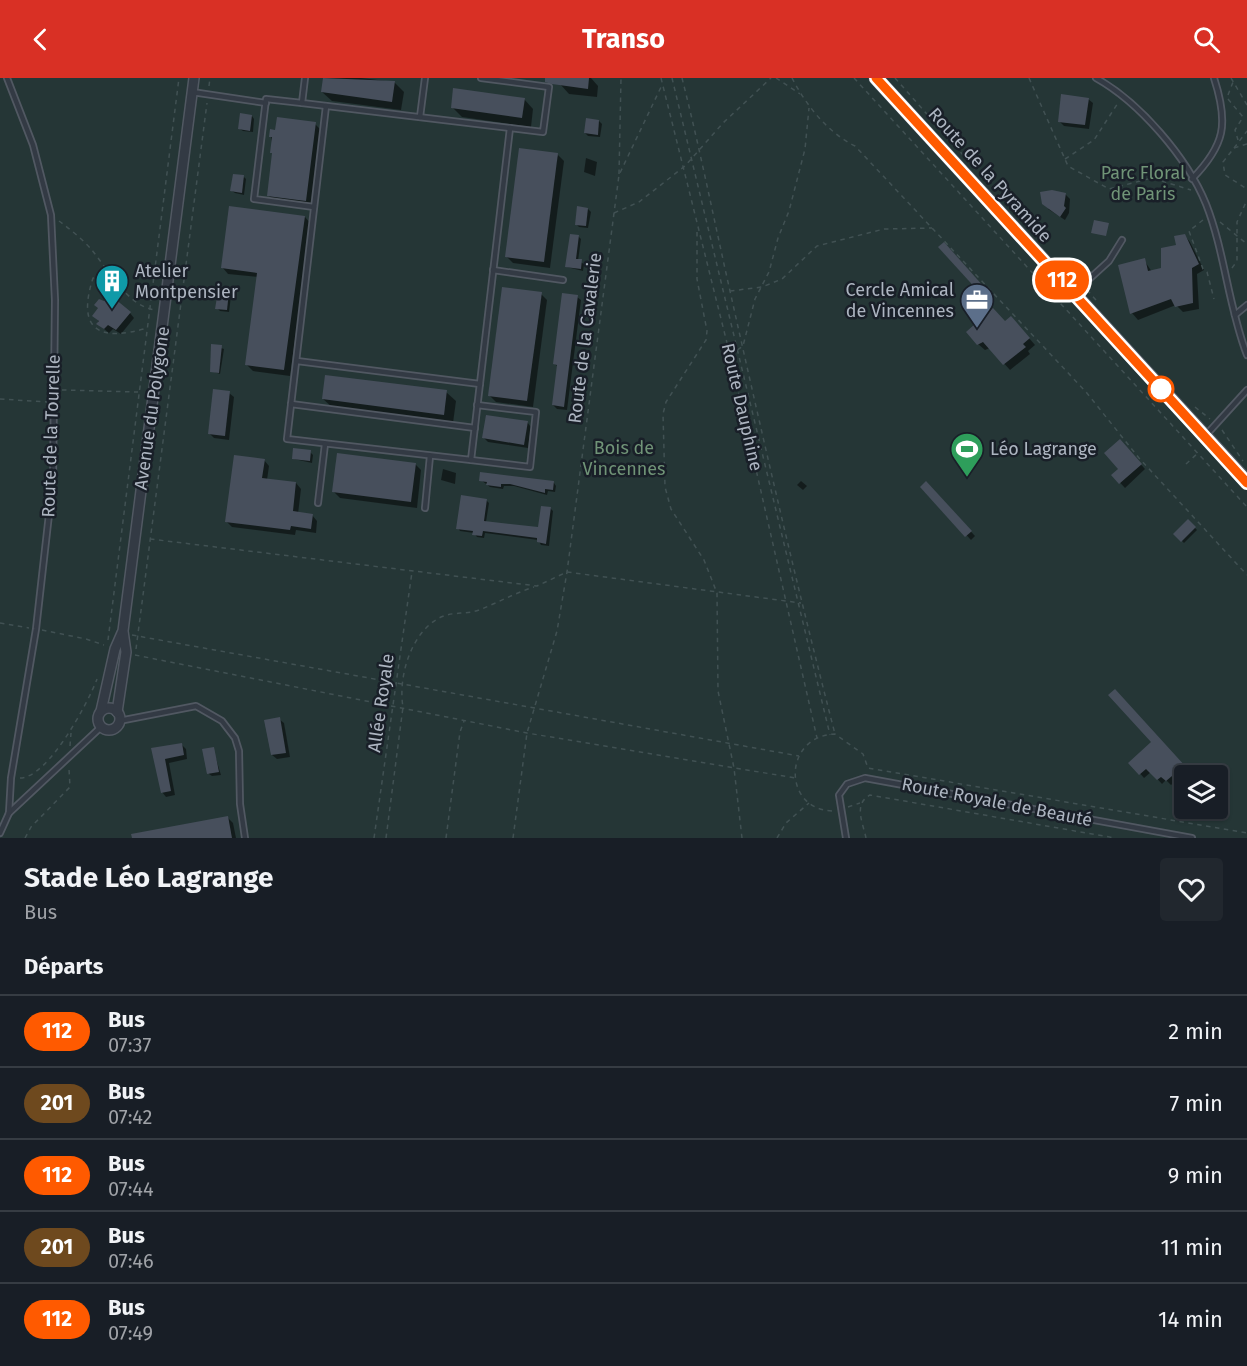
<!DOCTYPE html>
<html lang="fr">
<meta charset="utf-8">
<style>
:root{--surface:#181e26;--page:#21272e;--text:#f1f3f6;--muted:#9fa2a7;--line:#363c43;--accent:#d93025}
body{margin:0;font-family:"Fira Sans",sans-serif;background:var(--page);color:var(--text);height:100vh;display:flex;flex-direction:column;font-size:22px;white-space:nowrap}
*{box-sizing:border-box;margin:0}
p{font-size:20px;color:var(--muted)}
.icon{flex:none;width:33px;height:33px;fill:none;stroke:currentColor;stroke-width:2;stroke-linecap:round;stroke-linejoin:round}
.map{position:relative;height:760px;overflow:hidden}
.sheet{display:flex;flex-direction:column;background:var(--surface);flex:1}
.sheet>*{flex:none}
.badge{padding:0 12px;border-radius:20px;font-size:21px;line-height:39px}
.fabs{position:absolute;left:1174px;top:687px;display:grid;gap:12px}
.fabs a{display:grid;place-items:center;width:54px;height:54px;border-radius:6px;background:var(--surface);box-shadow:0 2px 4px #0004,0 0 0 2px var(--line);font-size:30px}
.map>.badge{position:absolute;translate:-50% -50%;box-shadow:0 0 0 3px #fff}
h2{padding:0 24px;font-size:22px;line-height:54px}
.round{display:grid;place-items:center;flex:none;width:63px;height:63px;border-radius:6px;background:var(--page)}
.headline{display:flex;align-items:center;justify-content:space-between;height:102px;padding:0 24px}
h1{font-size:28px;font-weight:700;line-height:45px}
ul{padding:0;list-style:none}
li{display:flex;align-items:center;gap:18px;height:72px;padding:0 24px;border-top:2px solid var(--line)}
li div{flex:1}
li b{display:block;font-size:22px}
li em{font-style:normal}
li .badge{min-width:66px;font-weight:700;text-align:center}
header{display:flex;justify-content:space-between;align-items:center;height:78px;padding:0 24px;background:var(--accent);color:#fff;font-size:27px;font-weight:700}
.map>svg:first-child{display:block}
.green{fill:#253636;fill-rule:evenodd}
.shadow{fill:#0007}
.building{fill:#474f5c}
.lines{fill:none;stroke-linecap:round;stroke-linejoin:round}
.lane-casing{stroke:#515862;stroke-width:8}
.street-casing{stroke:#515862;stroke-width:12}
.secondary-casing{stroke:#515862;stroke-width:15}
.path{stroke:#415153;stroke-width:1.5;stroke-dasharray:4.5 4.5;stroke-linecap:butt}
.lane{stroke:#333a44;stroke-width:4.5}
.street{stroke:#333a44;stroke-width:9}
.secondary{stroke:#424956;stroke-width:12}
.line-casing{stroke:#fff;stroke-width:14}
.line{stroke:#ff5a00;stroke-width:9}
.stop-dot{fill:#fff;stroke:#ff5a00;stroke-width:3}
.labels{text-anchor:middle;stroke-width:5;stroke-linejoin:round;paint-order:stroke}
.park-label{font-size:18px;fill:#709477;stroke:#191f28}
.street-label{font-size:18px;fill:#adb5c1;stroke:#191f28}
.poi-label{font-size:18px;fill:#adb5c1;stroke:#191f28;text-anchor:start}
</style>
<header><svg class="icon" aria-label="back" viewBox="0 0 24 24"><path d="M15 5l-7 7 7 7"/></svg>Transo<svg class="icon" aria-label="search" viewBox="0 0 24 24"><circle cx="10" cy="10" r="6"/><path d="M15 15l6 6"/></svg></header>
<div class="map">
<svg width="1247" height="760" viewBox="0 0 1247 760">
<rect width="100%" height="100%" fill="#202833"/>
<path class="green" d="M0,0H1247V760H0ZM1185,698H1218V730H1185Z"/>
<g class="shadow">
<path d="M324,0H361L394,4L404,14L401,32L332,23L322,14Z"/>
<path d="M561,0H591L598,8L597,19L569,16L560,6Z"/>
<path d="M524,21L533,31L531,49L462,39L452,29Z"/>
<path d="M1088,21L1093,25L1089,51L1064,48L1059,43Z"/>
<path d="M252,38L254,41L253,54L243,53L240,51Z"/>
<path d="M599,43L602,46L600,59L588,58L585,55Z"/>
<path d="M315,46L321,52L312,128L275,124L268,117L274,77L271,58Z"/>
<path d="M558,77L564,83L550,190L513,185L507,179Z"/>
<path d="M586,80L597,84L595,98L584,94Z"/>
<path d="M244,99L246,101L244,117L235,115L232,113Z"/>
<path d="M1065,116L1070,121L1069,135L1065,142L1048,131Z"/>
<path d="M588,131L591,134L588,150L579,149L576,146Z"/>
<path d="M305,139L311,146L290,298L253,293L247,287L258,199L228,196L222,189Z"/>
<path d="M1184,157L1190,164L1204,192L1197,196L1199,231L1183,234L1176,227L1138,242L1132,235L1120,188L1144,182L1152,194L1162,191Z"/>
<path d="M578,158L581,161L578,183L584,186L583,193L567,189Z"/>
<path d="M944,166L986,213L982,216L940,169Z"/>
<path d="M229,216L231,218L229,234L220,233L217,230Z"/>
<path d="M541,216L547,222L533,329L496,324L490,318Z"/>
<path d="M577,219L581,222L567,332L557,331L553,327L558,289L555,286Z"/>
<path d="M99,231L130,235L134,240L121,256L113,251L109,255L98,246Z"/>
<path d="M1017,246L1035,267L1028,273L1030,276L1010,292L990,270L985,272L978,266Z"/>
<path d="M212,267L224,271L220,296L212,293Z"/>
<path d="M446,314L456,323L453,345L333,330L323,321Z"/>
<path d="M229,315L234,319L229,362L214,360L210,356Z"/>
<path d="M527,344L531,349L528,370L488,364L484,360Z"/>
<path d="M1120,363L1145,391L1125,410L1113,397L1120,391Z"/>
<path d="M310,374L313,377L312,385L294,381Z"/>
<path d="M264,382L269,388L267,402L296,405L301,411L298,436L312,437L317,443L316,455L296,452L295,457L232,449L227,444Z"/>
<path d="M415,386L421,392L417,430L340,420L334,414Z"/>
<path d="M443,391L456,395L455,406L441,402Z"/>
<path d="M481,402L554,405L556,408L555,414L548,413L547,417L514,408H504L503,411L490,409Z"/>
<path d="M801,403L807,408L803,412L797,407Z"/>
<path d="M926,405L975,458L971,462L922,409Z"/>
<path d="M486,422L489,425L486,444L540,451L550,430L553,433L549,468L541,467L538,462L485,455L484,460L477,459L474,455L460,453L458,450Z"/>
<path d="M1188,443L1197,452L1184,465L1175,456Z"/>
<path d="M1115,613L1189,694L1185,698L1183,696L1171,707L1166,702L1162,706L1151,694L1144,700L1131,685L1153,664Z"/>
<path d="M279,641L284,645L290,679L277,681L272,677Z"/>
<path d="M181,666L186,671L187,681L169,685L175,717L166,719L162,714L153,671Z"/>
<path d="M213,671L221,697L212,698L209,696Z"/>
<path d="M227,739L233,745L236,760H145Z"/>
</g>
<g class="building">
<path d="M323,0L395,3L392,24L321,14Z"/>
<path d="M545,0H589L588,11L552,6L545,4Z"/>
<path d="M453,10L525,20L522,40L451,30Z"/>
<path d="M1061,16L1089,20L1085,47L1058,44Z"/>
<path d="M240,35L252,37L250,53L238,51Z"/>
<path d="M277,39L316,44L306,123L267,118L272,75H270L272,59H269L270,51L275,52Z"/>
<path d="M586,40L599,42L598,57L584,55Z"/>
<path d="M519,70L558,75L544,184L505,179Z"/>
<path d="M233,96L244,97L242,115L230,113Z"/>
<path d="M1052,112L1066,115L1064,128L1066,130L1060,139L1042,126L1040,114Z"/>
<path d="M229,128L305,138L284,292L245,287L257,195L221,190Z"/>
<path d="M577,128L588,130L586,148L575,147Z"/>
<path d="M1094,142L1109,145L1106,158L1091,155Z"/>
<path d="M570,156L579,157L576,181H582L581,191L565,189Z"/>
<path d="M1185,156L1199,186L1192,190L1193,225L1175,229L1171,221L1130,236L1118,187L1145,180L1148,193L1161,190V170L1176,167L1174,158Z"/>
<path d="M944,164L984,209L979,214L938,169Z"/>
<path d="M502,209L542,214L527,323L488,318Z"/>
<path d="M218,213L229,214L227,232L215,231Z"/>
<path d="M562,215L578,217L564,329L552,327L557,287L553,286Z"/>
<path d="M109,216L131,234L116,252L108,247L104,251L96,246L99,243L92,238L98,230L94,227L99,221L104,223Z"/>
<path d="M993,230L1005,243L1011,238L1030,260L1023,266L1026,269L1003,287L983,264L977,267L966,254Z"/>
<path d="M211,266L222,267L219,295L210,294Z"/>
<path d="M325,297L447,312L444,337L322,321Z"/>
<path d="M213,311L230,313L225,358L208,356Z"/>
<path d="M486,337L528,343L524,367L482,360Z"/>
<path d="M1120,361L1142,386L1119,406L1111,397L1118,391L1104,375Z"/>
<path d="M293,370L311,372L310,383L292,381Z"/>
<path d="M337,375L416,385L411,424L332,414Z"/>
<path d="M234,377L265,381L262,400L296,404L293,433L313,436L311,451L291,448L290,452L225,444Z"/>
<path d="M480,394L554,403L553,412L545,411V415L510,406H501V409L486,407L487,404L479,403Z"/>
<path d="M926,403L972,453L965,459L920,409Z"/>
<path d="M461,417L487,421L484,443L538,449L541,428L551,429L546,466L537,464V460L483,453L482,458L472,457L473,453L456,451Z"/>
<path d="M1188,441L1196,449L1181,464L1173,456Z"/>
<path d="M1115,611L1186,689L1179,695L1178,693L1166,703L1161,699L1157,702L1146,691L1139,697L1128,685L1151,664L1108,617Z"/>
<path d="M280,639L286,675L271,677L264,642Z"/>
<path d="M182,665L184,677L165,681L171,713L161,715L151,670Z"/>
<path d="M214,669L219,694L207,696L202,671Z"/>
<path d="M228,738L232,760H132L131,756Z"/>
</g>
<g class="lines">
<g class="lane-casing">
<g id="lane">
<path d="M305,0L302,25L543,54L549,9L481,0"/>
<path d="M1096,0C1139,24 1187,79 1206,126C1225,174 1228,228 1247,277"/>
<path d="M192,14L266,25"/>
<path d="M302,25L266,21L254,121L314,129"/>
<path d="M326,28L287,361L471,382L510,50"/>
<path d="M420,39L425,0"/>
<path d="M1192,101C1225,67 1229,46 1214,0"/>
<path d="M493,192L563,202"/>
<path d="M1076,213L1109,183L1122,162"/>
<path d="M1235,237L1247,227"/>
<path d="M297,283L480,306"/>
<path d="M291,326L475,350"/>
<path d="M1207,356L1247,312"/>
<path d="M471,382L530,389L536,334L477,327"/>
<path d="M318,425L325,366"/>
<path d="M425,430L430,378"/>
<path d="M119,643L196,628L222,643L235,660L239,673L240,726L245,760"/>
<path d="M9,735L101,649"/>
<path d="M0,755L9,735L11,700L36,551L53,401L55,222L51,137L33,67L7,0"/>
<path d="M846,760L839,717L847,706L865,700L1192,760"/>
</g>
</g>
<g class="street-casing">
<g id="street">
<circle cx="109" cy="641" r="11"/>
<path d="M101,633L115,571L122,555"/>
<path d="M117,634L126,574L123,553L194,0"/>
</g>
</g>
<g class="secondary-casing">
<path id="secondary" d="M876,0L1247,404"/>
</g>
<g class="path">
<path d="M661,0L730,277L817,660"/>
<path d="M672,0L830,657"/>
<path d="M682,0C700,71 714,142 730,213C763,361 797,509 835,656"/>
<path d="M776,0L800,16"/>
<path d="M792,0C806,27 827,54 855,68L1086,314L1139,380L1247,497"/>
<path d="M854,0L1247,429"/>
<path d="M895,0L978,94"/>
<path d="M1029,0L1068,88L1109,111L1152,100L1191,112"/>
<path d="M1231,0L1247,27"/>
<path d="M209,8L210,0"/>
<path d="M1228,17L1233,4"/>
<path d="M1228,21L1243,39L1235,52L1238,62"/>
<path d="M1247,66L1234,70L1223,84L1225,97L1247,111"/>
<path d="M1234,70L1247,53"/>
<path d="M1065,81L1094,62L1118,25"/>
<path d="M619,96L621,0"/>
<path d="M614,135L639,124L685,88L723,45L771,0"/>
<path d="M1203,142L1189,153L1203,191L1207,194L1214,221"/>
<path d="M59,143C70,151 82,161 91,171C108,191 127,228 155,232"/>
<path d="M1220,144L1247,166"/>
<path d="M697,154V201L707,253L706,262L666,324L663,336L665,409L671,431L704,482L717,515L718,613L734,690L742,760"/>
<path d="M1067,190L1078,202"/>
<path d="M1232,190L1237,183V144L1247,122"/>
<path d="M112,198L93,200C76,253 100,264 147,250"/>
<path d="M1087,212L1096,222"/>
<path d="M730,213L762,209L782,201L817,168L884,151L932,150"/>
<path d="M730,277L743,268L755,221L769,194L778,160L789,133L805,71L809,30"/>
<path d="M62,312L138,314"/>
<path d="M0,321L47,324"/>
<path d="M1195,329L1210,341"/>
<path d="M1222,352L1243,383"/>
<path d="M1186,386L1198,375"/>
<path d="M150,461L537,508L567,494L801,525"/>
<path d="M0,545L29,550"/>
<path d="M42,552L86,561L104,567"/>
<path d="M132,557L799,678"/>
<path d="M108,562L179,0"/>
<path d="M136,571L207,25"/>
<path d="M135,577L527,655L795,700"/>
<path d="M70,668L71,655"/>
<path d="M20,700C48,700 88,625 97,601"/>
<path d="M848,729L860,725"/>
<path d="M832,733C782,731 783,658 835,656L863,676L868,690L1247,755"/>
<path d="M25,760L31,749L70,709L69,691"/>
<path d="M374,760L412,494"/>
<path d="M386,760L403,629C398,600 410,556 439,540C452,533 465,537 479,532C497,525 515,515 534,509"/>
<path d="M446,760L460,654L464,643"/>
<path d="M513,760L527,655L557,553L567,494L619,97L662,7"/>
<path d="M777,760L786,745L809,725"/>
<path d="M866,760C863,745 853,726 870,717L1115,760"/>
</g>
<use href="#lane" class="lane"/>
<use href="#street" class="street"/>
<use href="#secondary" class="secondary"/>
</g>
<g class="lines">
<g class="line-casing">
<path id="line" d="M876,0L1247,405"/>
</g>
<use href="#line" class="line"/>
</g>
<defs>
<g id="building-pin" transform="scale(1.725)"><path d="M0 17L-7.5 6A9.5 9.5 0 1 1 7.5 6Z" fill="#0f9aa8" stroke="#191f28"/><path d="M-4-6H4V6H1V3H-1V6H-4ZM-2.5-4.3h1.7v1.8h-1.7ZM.8-4.3h1.7v1.8H.8ZM-2.5-1h1.7V.8h-1.7ZM.8-1h1.7V.8H.8Z" fill="#fff"/></g>
<g id="office-pin" transform="scale(1.725)"><path d="M0 17L-7.5 6A9.5 9.5 0 1 1 7.5 6Z" fill="#5c6f8a" stroke="#191f28"/><path d="M-6-3h4V-5.5h4V-3h4V5H-6ZM-1-4.5V-3h2v-1.5ZM-6 0V1H6V0Z" fill="#fff"/></g>
<g id="stadium-pin" transform="scale(1.725)"><path d="M0 17L-7.5 6A9.5 9.5 0 1 1 7.5 6Z" fill="#2e9e5b" stroke="#191f28"/><path d="M0-5a6.5 5 0 1 0 0 10a6.5 5 0 1 0 0-10ZM-3.5-1.8h7v3.6h-7Z" fill="#fff"/></g>
</defs>
<g fill-rule="evenodd">
<use href="#building-pin" x="112" y="203"/>
<use href="#office-pin" x="977" y="222"/>
<use href="#stadium-pin" x="967" y="371"/>
</g>
<circle class="stop-dot" cx="1161" cy="311" r="12"/>
<g class="labels">
<g class="park-label">
<text x="1143" y="101">Parc Floral<tspan x="1143" dy="21">de Paris</tspan></text>
<text x="624" y="376">Bois de<tspan x="624" dy="21">Vincennes</tspan></text>
</g>
<g class="street-label">
<text transform="translate(990 97) rotate(48)" y="6">Route de la Pyramide</text>
<text transform="translate(585 260) rotate(-83)" y="6">Route de la Cavalerie</text>
<text transform="translate(742 329) rotate(77)" y="6">Route Dauphine</text>
<text transform="translate(152 330) rotate(-82)" y="6">Avenue du Polygone</text>
<text transform="translate(51 358) rotate(-88)" y="6">Route de la Tourelle</text>
<text transform="translate(381 625) rotate(-82)" y="6">Allée Royale</text>
<text transform="translate(997 724) rotate(11)" y="6">Route Royale de Beauté</text>
</g>
<g class="poi-label">
<text x="135" y="199">Atelier<tspan x="135" dy="21">Montpensier</tspan></text>
<text x="954" y="218" text-anchor="end">Cercle Amical<tspan x="954" dy="21">de Vincennes</tspan></text>
<text x="990" y="377">Léo Lagrange</text>
</g>
</g>
</svg>
<div class="fabs">
<a><svg class="icon" aria-label="layers" viewBox="0 0 24 24"><path d="M12 4l9 5-9 5-9-5zM3 14l9 5 9-5"/></svg></a>
</div>
<b class="badge" style="left:1062px;top:202px;background:#ff5a00;color:#fff">112</b>
</div>
<section class="sheet">
<div class="headline"><div><h1>Stade Léo Lagrange</h1><p>Bus</p></div><a class="round"><svg class="icon" aria-label="heart" viewBox="0 0 24 24"><path d="M12 20l-8-8c-3-5 5-10 8-4 3-6 11-1 8 4z"/></svg></a></div>
<h2>Départs</h2>
<ul>
<li><span class="badge" style="background:#ff5a00;color:#fff">112</span><div><b>Bus</b><p>07:37</p></div><em>2 min</em></li>
<li><span class="badge" style="background:#6e491e;color:#fff">201</span><div><b>Bus</b><p>07:42</p></div><em>7 min</em></li>
<li><span class="badge" style="background:#ff5a00;color:#fff">112</span><div><b>Bus</b><p>07:44</p></div><em>9 min</em></li>
<li><span class="badge" style="background:#6e491e;color:#fff">201</span><div><b>Bus</b><p>07:46</p></div><em>11 min</em></li>
<li><span class="badge" style="background:#ff5a00;color:#fff">112</span><div><b>Bus</b><p>07:49</p></div><em>14 min</em></li>
</ul>
</section>
